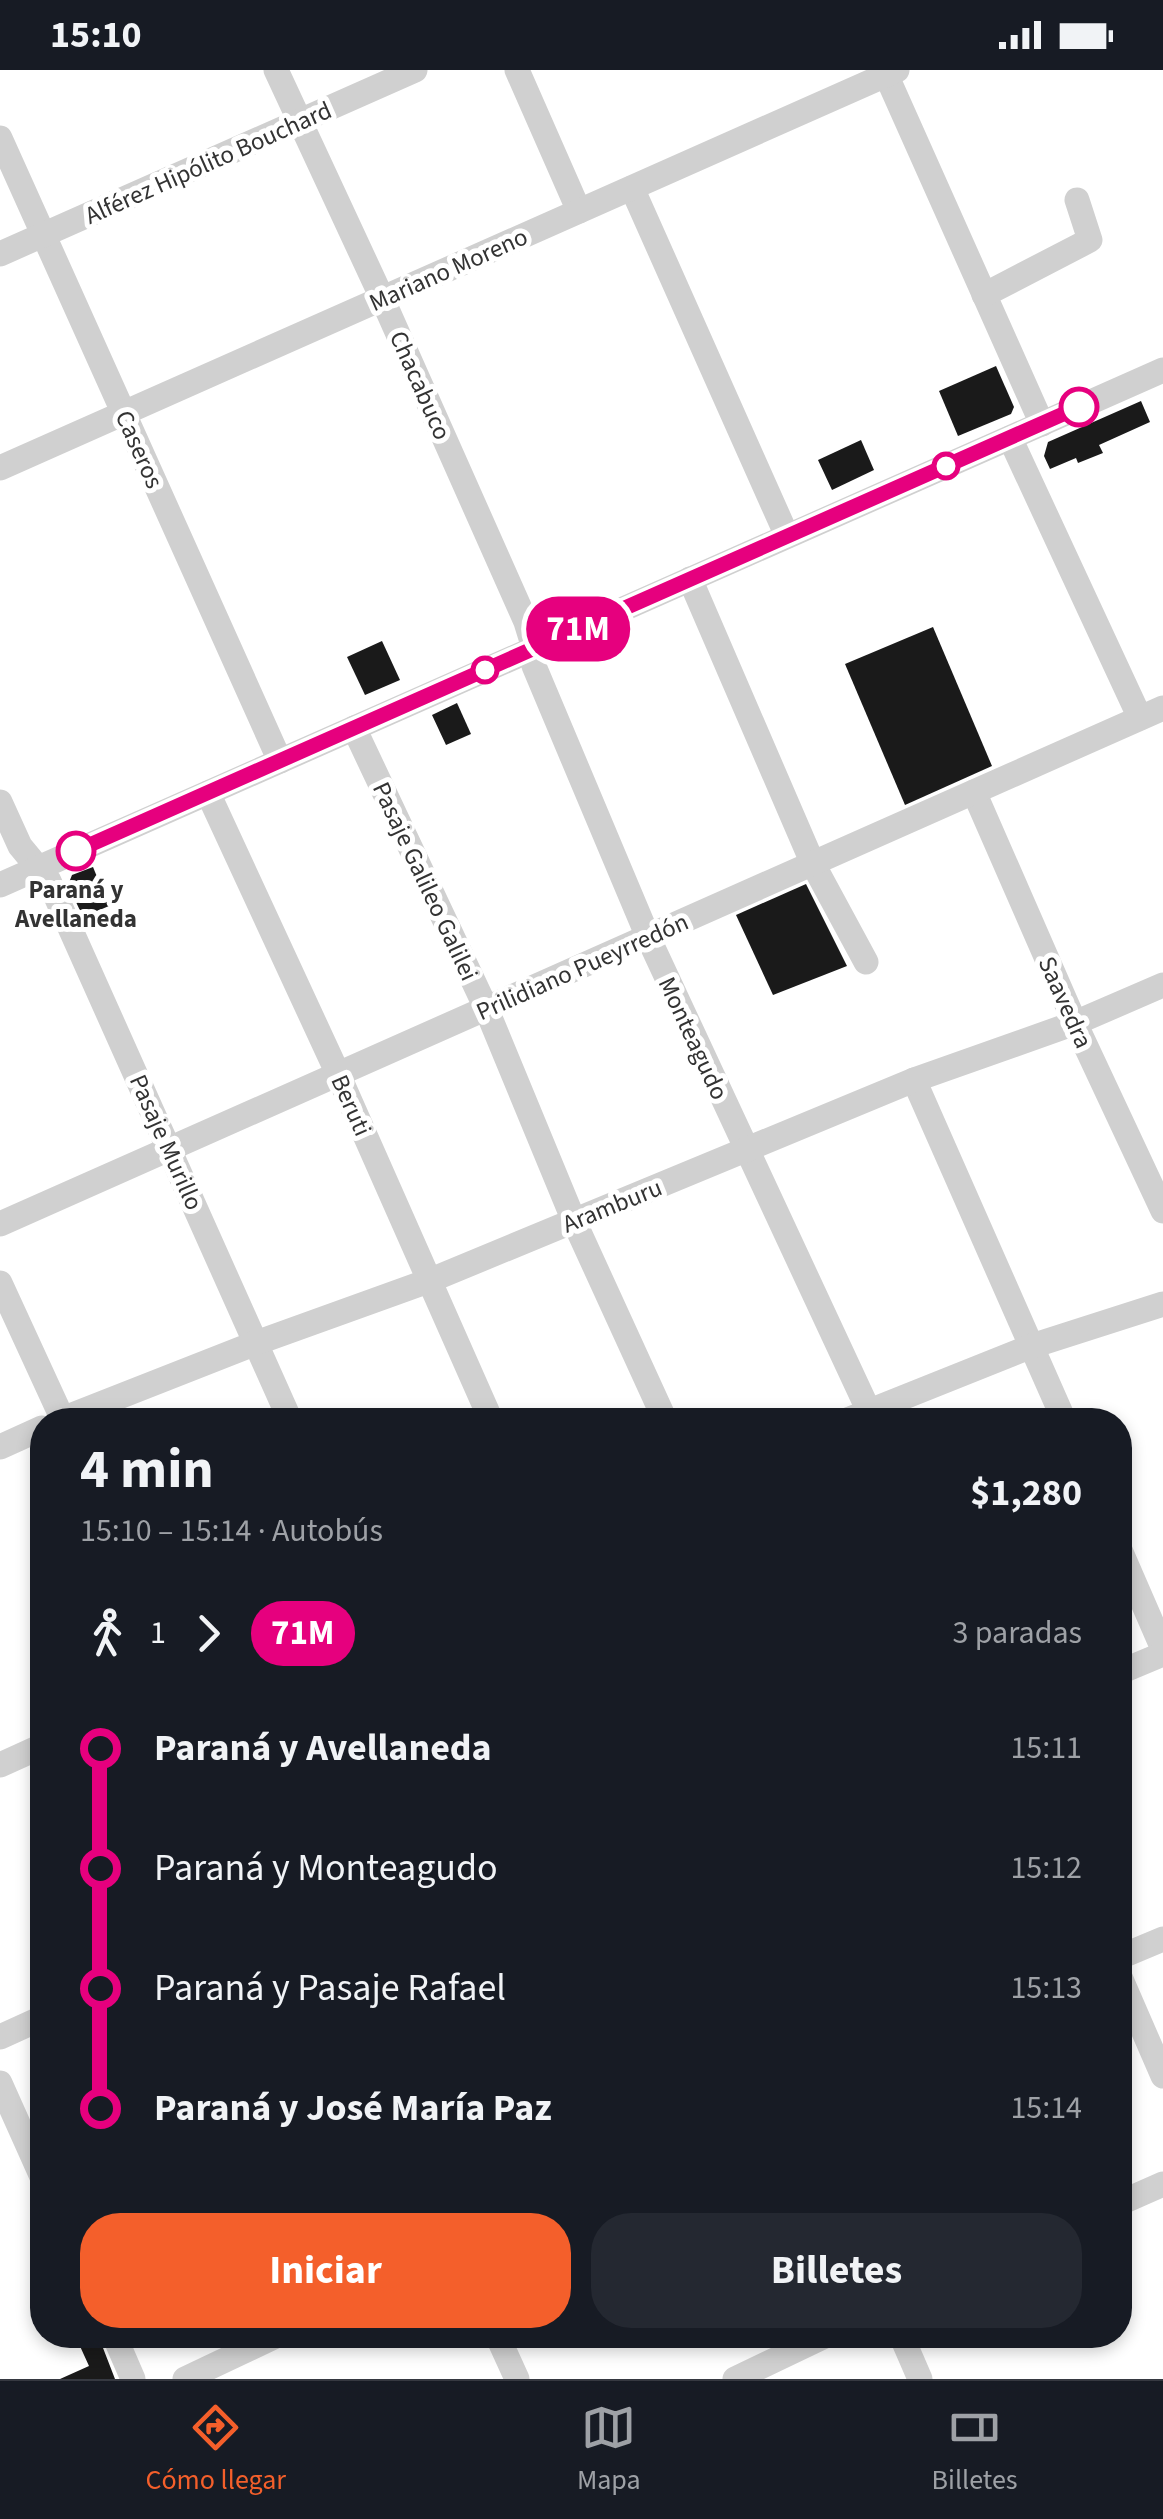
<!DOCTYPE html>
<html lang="es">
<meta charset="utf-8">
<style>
:root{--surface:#171b24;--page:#242831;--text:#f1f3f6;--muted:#9ea1a6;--line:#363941;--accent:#f45f2b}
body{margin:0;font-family:"Source Sans 3",sans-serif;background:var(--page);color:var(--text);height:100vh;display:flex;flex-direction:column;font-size:38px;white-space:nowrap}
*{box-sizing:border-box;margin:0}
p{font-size:32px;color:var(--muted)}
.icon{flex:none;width:55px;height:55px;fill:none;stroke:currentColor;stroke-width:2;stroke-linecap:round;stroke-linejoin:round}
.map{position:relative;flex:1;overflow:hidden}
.panel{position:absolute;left:30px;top:1338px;width:1102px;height:940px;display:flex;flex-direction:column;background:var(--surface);border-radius:40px;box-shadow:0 5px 15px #0003}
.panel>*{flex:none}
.badge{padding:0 20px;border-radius:32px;font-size:35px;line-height:65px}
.map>.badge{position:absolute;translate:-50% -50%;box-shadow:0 0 0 5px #fff}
.legs{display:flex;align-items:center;gap:15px;height:110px;padding:0 50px;font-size:32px}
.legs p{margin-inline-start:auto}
.headline{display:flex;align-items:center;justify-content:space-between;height:170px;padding:0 50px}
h1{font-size:55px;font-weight:700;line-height:75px}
.cta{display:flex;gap:20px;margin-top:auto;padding:20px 50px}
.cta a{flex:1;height:115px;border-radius:40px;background:var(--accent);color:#fff;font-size:40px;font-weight:700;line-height:115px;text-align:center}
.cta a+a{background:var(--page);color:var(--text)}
ul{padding:0 50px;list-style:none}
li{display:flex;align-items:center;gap:35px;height:120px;font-size:38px}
li i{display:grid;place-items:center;width:15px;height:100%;margin:0 12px;background:currentColor}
li i::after{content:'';width:25px;height:25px;margin:-12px;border:8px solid;border-radius:50%;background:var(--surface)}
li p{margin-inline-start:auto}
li:first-child i{background:linear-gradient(#0000 50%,currentColor 0)}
li:last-child i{background:linear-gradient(currentColor 50%,#0000 0)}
.status{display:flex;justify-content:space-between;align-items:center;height:70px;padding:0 50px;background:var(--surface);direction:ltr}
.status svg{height:28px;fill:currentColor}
.menu{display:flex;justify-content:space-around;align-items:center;height:140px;border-top:2px solid var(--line);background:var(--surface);font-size:28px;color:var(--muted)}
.menu a{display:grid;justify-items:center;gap:5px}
.menu .active{color:var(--accent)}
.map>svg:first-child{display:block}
.building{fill:#1a1a1a}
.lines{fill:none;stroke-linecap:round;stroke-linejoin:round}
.minor{stroke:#d0d0d0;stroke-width:25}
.line-1-casing{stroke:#fff;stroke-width:22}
.line-1{stroke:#e6007e;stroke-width:15}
.stop-1-dot{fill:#fff;stroke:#e6007e;stroke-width:5}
.labels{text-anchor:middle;stroke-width:10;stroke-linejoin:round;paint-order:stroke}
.street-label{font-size:25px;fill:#333;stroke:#fff}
.stop-label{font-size:25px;font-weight:bold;fill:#333;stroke:#fff}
</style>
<div class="status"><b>15:10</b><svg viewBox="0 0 49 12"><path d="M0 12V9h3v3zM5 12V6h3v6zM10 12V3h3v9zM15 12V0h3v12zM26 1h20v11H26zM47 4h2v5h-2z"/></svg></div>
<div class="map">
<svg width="1163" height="2309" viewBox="0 0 1163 2309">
<rect width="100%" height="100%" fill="#fff"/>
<g class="building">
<path d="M996,296L1014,337L1011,344L958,366L939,321Z"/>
<path d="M1141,331L1150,352L1099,375L1103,383L1078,393L1076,388L1050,399L1044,386L1048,372Z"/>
<path d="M861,370L874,400L832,420L818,390Z"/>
<path d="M933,557L992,696L905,735L845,594Z"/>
<path d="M382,571L400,610L365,625L347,587Z"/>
<path d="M457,633L471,664L446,675L432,645Z"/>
<path d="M93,797L109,836L83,847L68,815L72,805Z"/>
<path d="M806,814L847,896L773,925L736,845Z"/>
<path d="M98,2265L115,2309H60L89,2296L79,2274Z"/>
</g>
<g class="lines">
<g class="minor">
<path d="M276,0L382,228L526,552L534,578V596L648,867L873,1350"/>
<path d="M517,0L579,141"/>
<path d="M884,0L1042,354"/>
<path d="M0,68L280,691"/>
<path d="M632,118L787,466"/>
<path d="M0,184L415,0"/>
<path d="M984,225L1090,170L1077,130"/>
<path d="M1010,368L1140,648"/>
<path d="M0,398L897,0"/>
<path d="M690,509L813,794L866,892"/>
<path d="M354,658L486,938L574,1151L665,1350"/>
<path d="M974,722L1075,953L1163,1141"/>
<path d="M208,723L338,1004L491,1350"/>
<path d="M0,732L20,776L49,811L290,1350"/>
<path d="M0,815L1163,300"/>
<path d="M914,1010L1064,1350"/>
<path d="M0,1154L1163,638"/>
<path d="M0,1213L63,1350"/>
<path d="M60,1350L256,1273L431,1210L914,1010L1075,953L1163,915"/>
<path d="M847,1350L1032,1276L1163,1234"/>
<path d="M0,1377L42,1358"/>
<path d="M1120,1480L1163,1579"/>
<path d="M1120,1602L1163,1584"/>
<path d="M0,1695L42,1676"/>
<path d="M1120,1887L1163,1869"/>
<path d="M1120,1907L1163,2006"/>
<path d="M0,1967L42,1948"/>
<path d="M0,2013L42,2107"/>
<path d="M1120,2133L1163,2114"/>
<path d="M114,2265L133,2309"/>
<path d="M497,2265L517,2309"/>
<path d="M901,2265L920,2309"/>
<path d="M185,2309L278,2265"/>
<path d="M735,2309L827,2265"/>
</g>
</g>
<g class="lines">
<g class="line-1-casing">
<path id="line-1" d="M76,781L1079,337"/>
</g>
<use href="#line-1" class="line-1"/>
</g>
<g class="stop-1-dot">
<circle cx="1079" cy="337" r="18"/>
<circle cx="946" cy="396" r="12"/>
<circle cx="485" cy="600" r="12"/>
<circle cx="76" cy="781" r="18"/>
</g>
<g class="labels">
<g class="street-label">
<text transform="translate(208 92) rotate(-24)" y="9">Alférez Hipólito Bouchard</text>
<text transform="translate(448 199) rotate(-24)" y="9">Mariano Moreno</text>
<text transform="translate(421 315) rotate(66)" y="9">Chacabuco</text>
<text transform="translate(140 379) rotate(66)" y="9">Caseros</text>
<text transform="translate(426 811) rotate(65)" y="9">Pasaje Galileo Galilei</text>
<text transform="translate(582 896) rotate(-24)" y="9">Prilidiano Pueyrredón</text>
<text transform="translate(1066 932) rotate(66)" y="9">Saavedra</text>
<text transform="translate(694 968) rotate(65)" y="9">Monteagudo</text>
<text transform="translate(352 1035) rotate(66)" y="9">Beruti</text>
<text transform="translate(167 1072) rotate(66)" y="9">Pasaje Murillo</text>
<text transform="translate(612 1135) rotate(-22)" y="9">Aramburu</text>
</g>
<g class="stop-label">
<text x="76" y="828">Paraná y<tspan x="76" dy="29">Avellaneda</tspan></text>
</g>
</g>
</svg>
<b class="badge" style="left:578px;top:559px;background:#e6007e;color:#fff">71M</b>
<section class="panel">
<div class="headline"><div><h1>4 min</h1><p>15:10 – 15:14 · Autobús</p></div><b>$1,280</b></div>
<div class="legs"><svg class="icon" aria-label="walk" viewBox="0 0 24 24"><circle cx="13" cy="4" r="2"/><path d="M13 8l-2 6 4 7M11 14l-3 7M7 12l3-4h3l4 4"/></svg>1<svg class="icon" aria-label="forward" viewBox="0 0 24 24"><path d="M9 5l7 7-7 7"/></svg><b class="badge" style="background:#e6007e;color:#fff">71M</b><p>3 paradas</p></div>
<ul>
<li><i style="color:#e6007e"></i><b>Paraná y Avellaneda</b><p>15:11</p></li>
<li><i style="color:#e6007e"></i><span>Paraná y Monteagudo</span><p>15:12</p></li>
<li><i style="color:#e6007e"></i><span>Paraná y Pasaje Rafael</span><p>15:13</p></li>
<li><i style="color:#e6007e"></i><b>Paraná y José María Paz</b><p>15:14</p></li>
</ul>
<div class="cta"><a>Iniciar</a><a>Billetes</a></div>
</section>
</div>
<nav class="menu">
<a class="active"><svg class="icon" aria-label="directions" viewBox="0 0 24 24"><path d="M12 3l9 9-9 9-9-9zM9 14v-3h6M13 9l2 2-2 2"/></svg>Cómo llegar</a>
<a><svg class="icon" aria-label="map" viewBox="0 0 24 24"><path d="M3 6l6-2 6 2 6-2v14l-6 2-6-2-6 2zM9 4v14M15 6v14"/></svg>Mapa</a>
<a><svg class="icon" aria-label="tickets" viewBox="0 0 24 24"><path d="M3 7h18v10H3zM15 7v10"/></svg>Billetes</a>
</nav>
